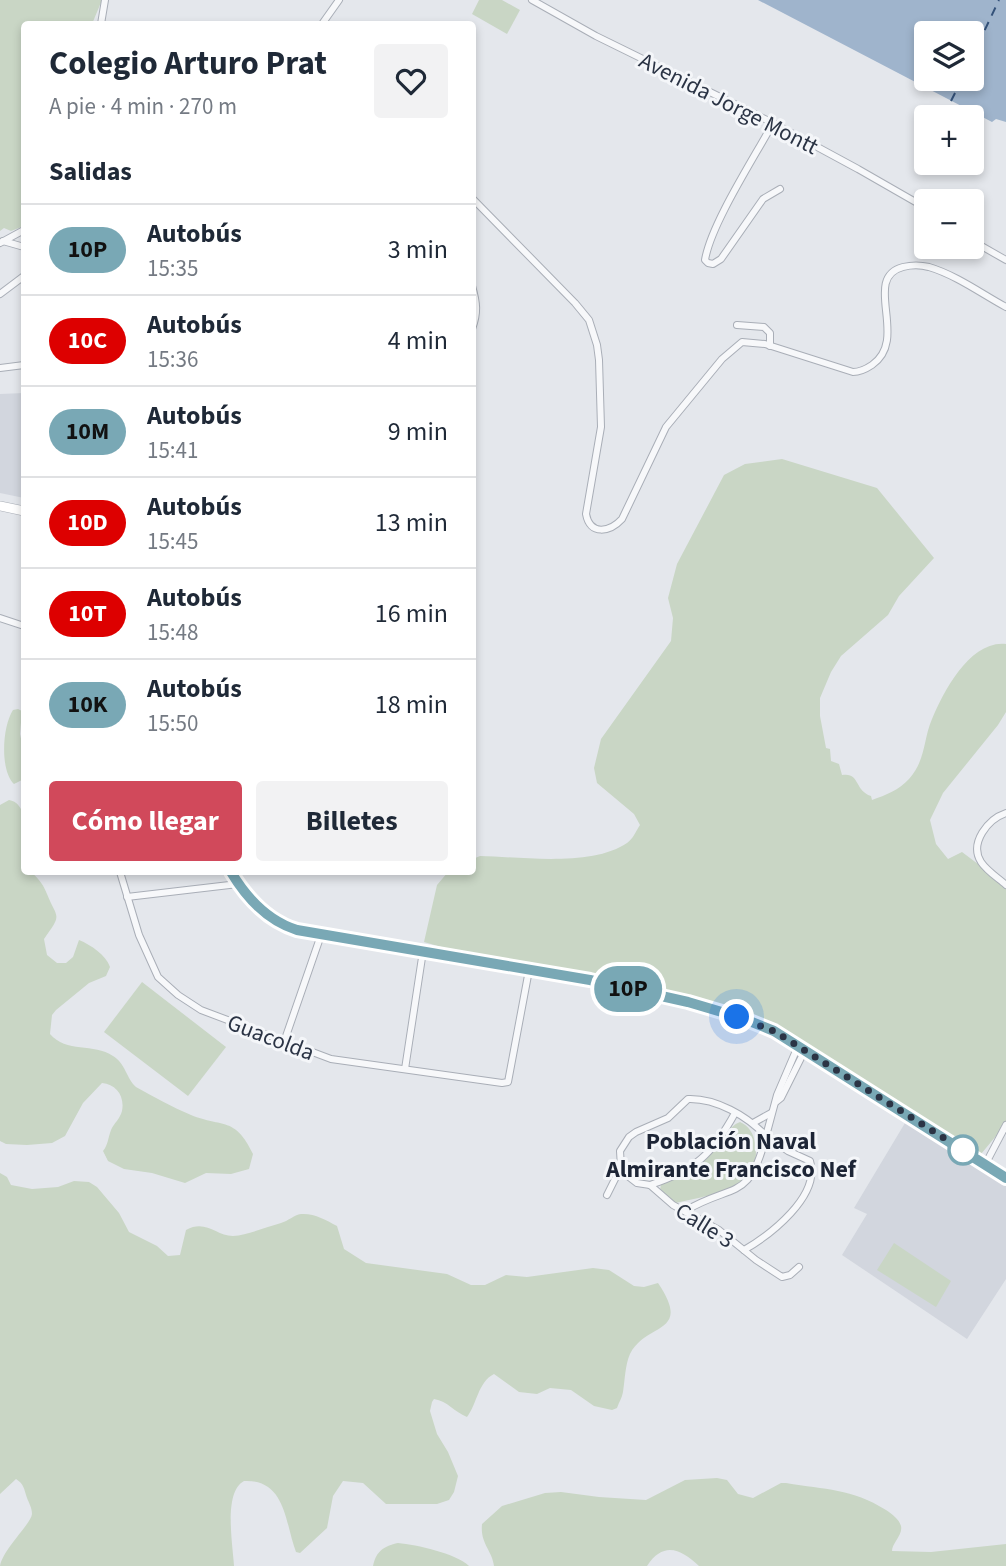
<!DOCTYPE html>
<html lang="es">
<meta charset="utf-8">
<style>
:root{--surface:#fff;--page:#f2f2f3;--text:#1f2937;--muted:#747a83;--line:#e0e1e3;--accent:#d1495b}
body{margin:0;font-family:"Source Sans 3",sans-serif;background:var(--page);color:var(--text);height:100vh;display:flex;flex-direction:column;font-size:26px;white-space:nowrap}
*{box-sizing:border-box;margin:0}
p{font-size:23px;color:var(--muted)}
.icon{flex:none;width:38px;height:38px;fill:none;stroke:currentColor;stroke-width:2;stroke-linecap:round;stroke-linejoin:round}
.map{position:relative;flex:1;overflow:hidden}
.details{position:absolute;left:21px;top:21px;width:455px;height:854px;display:flex;flex-direction:column;background:var(--surface);border-radius:7px;box-shadow:0 4px 10px #0003}
.details>*{flex:none}
.badge{padding:0 14px;border-radius:23px;font-size:24px;line-height:46px}
.tools{position:absolute;left:914px;top:21px;display:grid;gap:14px}
.tools a{display:grid;place-items:center;width:70px;height:70px;border-radius:7px;background:var(--surface);box-shadow:0 4px 10px #0003;font-size:35px}
.you{position:absolute;width:35px;height:35px;margin:-18px;border:5px solid #fff;border-radius:50%;background:#1a73e8;box-shadow:0 0 0 10px #1a73e833}
.map>.badge{position:absolute;translate:-50% -50%;box-shadow:0 0 0 4px #fff}
h2{padding:0 28px;font-size:26px;line-height:63px}
.round{display:grid;place-items:center;flex:none;width:74px;height:74px;border-radius:7px;background:var(--page)}
.summary{display:flex;align-items:center;justify-content:space-between;height:119px;padding:0 28px}
h1{font-size:33px;font-weight:700;line-height:52px}
.action{display:flex;gap:14px;margin-top:auto;padding:14px 28px}
.action a{flex:1;height:80px;border-radius:7px;background:var(--accent);color:#fff;font-size:28px;font-weight:700;line-height:80px;text-align:center}
.action a+a{background:var(--page);color:var(--text)}
ul{padding:0;list-style:none}
li{display:flex;align-items:center;gap:21px;height:91px;padding:0 28px;border-top:2px solid var(--line)}
li div{flex:1}
li b{display:block;font-size:26px}
li em{font-style:normal}
li .badge{min-width:77px;font-weight:700;text-align:center}
.map>svg:first-child{display:block}
.built{fill:#d2d6de}
.green{fill:#c9d6c5}
.water{fill:#9fb4cc;fill-rule:evenodd}
.lines{fill:none;stroke-linecap:round;stroke-linejoin:round}
.ferry{stroke:#34527a;stroke-width:2;stroke-dasharray:9 7;stroke-linecap:butt}
.minor-casing{stroke:#a9aeb7;stroke-width:8}
.secondary-casing{stroke:#a9aeb7;stroke-width:10}
.minor{stroke:#f7f8fa;stroke-width:6}
.secondary{stroke:#fff;stroke-width:9}
.line-casing{stroke:#fff;stroke-width:16}
.line{stroke:#79a8b5;stroke-width:10}
.walk{stroke:#2b3445;stroke-width:7;stroke-dasharray:0 12.6}
.stop-dot{fill:#fff;stroke:#79a8b5;stroke-width:3.5}
.labels{text-anchor:middle;stroke-width:6;stroke-linejoin:round;paint-order:stroke}
.street-label{font-size:23px;fill:#2b3445;stroke:#f4f6f9}
.neighbourhood-label{font-size:24px;font-weight:bold;fill:#1d2536;stroke:#f4f6f9}
</style>
<div class="map">
<svg width="1006" height="1566" viewBox="0 0 1006 1566">
<rect width="100%" height="100%" fill="#e4e7ec"/>
<g class="built">
<path d="M24,393V498L0,493V394Z"/>
<path d="M905,1123L1006,1182V1279L967,1339L842,1255L867,1214L854,1208Z"/>
</g>
<g class="green">
<path d="M0,0H102L92,24H24V226L11,231L4,228L0,231Z"/>
<path d="M479,0H502L520,10L507,34L472,14Z"/>
<path d="M782,459L877,488L934,558L899,596L888,615L841,656L831,672L820,698V716L826,748L830,749L831,761L839,764L842,775C860,772 854,790 871,796L872,800C886,795 899,790 909,779C926,760 923,740 932,719C944,691 970,640 1006,644V712L998,725L943,793L930,820L936,844L948,859L962,852L1006,885V1124L981,1154L902,1111L771,1029L737,1017L503,965L424,942L437,885L448,872H472L473,859L480,856C522,857 592,867 627,843C633,839 636,831 640,825L634,814L597,783L594,768L601,739L671,641L673,618L668,598L677,564L724,475L745,464Z"/>
<path d="M18,709L22,711L20,734L24,753V779L14,784C0,771 2,727 13,710Z"/>
<path d="M9,800C17,801 21,808 24,815V872H31C39,879 43,884 47,894C57,919 63,913 44,939L47,955L57,963H66L73,957L79,940C91,945 106,955 110,967L106,976L89,983L56,1010L52,1015L50,1034C66,1053 94,1043 113,1056C126,1064 126,1078 136,1087C154,1097 172,1107 191,1115C223,1128 235,1116 253,1154L249,1169L231,1174L206,1173L185,1183L152,1173L124,1169L108,1161L103,1151C108,1145 108,1138 111,1130C114,1123 120,1119 122,1111C125,1096 116,1084 102,1083L83,1103L65,1136L52,1143L27,1145L6,1144L0,1141V805Z"/>
<path d="M142,982L226,1047L188,1096L104,1032Z"/>
<path d="M740,1122C748,1125 754,1134 755,1143C764,1190 709,1195 676,1203L660,1191L661,1184C682,1176 699,1167 714,1151C723,1142 728,1126 740,1122Z"/>
<path d="M0,1173L7,1177L11,1185L32,1189L58,1187L74,1181L89,1182L97,1187L119,1213L129,1232L157,1246L168,1256L180,1255L186,1230C206,1219 216,1236 233,1236C248,1235 266,1227 281,1223C288,1221 294,1215 301,1214C314,1213 326,1220 337,1226L344,1249L366,1263L447,1274L471,1285H485L506,1275L527,1277L593,1268L609,1270L634,1286L644,1287L658,1283C693,1335 646,1322 630,1354C625,1365 625,1380 623,1392C622,1398 619,1402 617,1408L612,1410L594,1406L571,1390L550,1388L537,1394L519,1392L494,1374C478,1382 477,1404 467,1417C454,1412 448,1401 434,1399L432,1402L430,1411L437,1434L448,1452L458,1476L454,1492L449,1500L437,1504H386L363,1483L343,1481L333,1496L327,1528L300,1553L296,1552C285,1523 286,1479 244,1481C223,1492 233,1546 234,1566H0C3,1549 31,1524 32,1514C32,1508 29,1503 27,1498C24,1489 24,1484 16,1479L0,1494Z"/>
<path d="M894,1243L951,1281L936,1307L877,1270Z"/>
<path d="M717,1478L727,1480L738,1494L753,1498L781,1483H786C826,1490 851,1488 886,1510C892,1514 899,1519 901,1526C903,1535 892,1543 892,1551L931,1552L1006,1544V1566H699C682,1550 664,1540 647,1566H494C492,1550 480,1544 482,1524L502,1506L545,1493L561,1492L599,1497L646,1500L685,1480Z"/>
<path d="M398,1543C417,1545 455,1553 469,1566H373C376,1551 384,1546 398,1543Z"/>
</g>
<path class="water" d="M758,0H1006V122L996,119L992,122ZM926,33H971V79H926Z"/>
<g class="lines">
<g class="ferry">
<path d="M971,59L999,0"/>
<path d="M951,101L962,79"/>
</g>
<g class="minor-casing">
<g id="minor">
<path d="M532,0L596,36L773,123L858,169L926,208"/>
<path d="M101,24L105,0"/>
<path d="M322,24L339,0"/>
<path d="M773,123C754,158 711,224 705,260L708,263L713,264L721,259L763,199L780,189"/>
<path d="M472,198L575,303L589,320L597,345L599,360L601,427L586,514C590,536 610,532 622,519L666,427L722,359L742,342L765,344L853,372C860,372 866,369 872,365C910,339 861,278 903,267C911,265 921,265 929,267C956,275 982,294 1006,307"/>
<path d="M971,240L1006,260"/>
<path d="M3,241L24,247"/>
<path d="M0,243L24,230"/>
<path d="M472,286C477,303 478,313 472,329"/>
<path d="M0,294L24,276"/>
<path d="M737,325L764,327L770,333V346"/>
<path d="M0,368L24,365"/>
<path d="M0,618L24,626"/>
<path d="M1006,813C988,819 969,843 981,862C987,871 998,878 1006,885"/>
<path d="M120,872L139,935L158,977L178,995L201,1010L331,1059L502,1083L508,1082L529,970"/>
<path d="M127,897L238,884"/>
<path d="M284,1042L321,935"/>
<path d="M405,1069L423,951"/>
<path d="M776,1102L781,1098L805,1050"/>
<path d="M753,1123L771,1113"/>
<path d="M985,1165L1006,1125"/>
<path d="M650,1185C695,1170 712,1155 735,1113"/>
<path d="M607,1195L621,1167"/>
<path d="M685,1211C734,1182 749,1203 766,1136C747,1116 716,1098 688,1099L668,1118L636,1132L629,1137L620,1151L621,1167L624,1173L637,1183L650,1185L673,1205L719,1230L756,1260L782,1277L790,1275L799,1267"/>
<path d="M744,1250C770,1235 821,1196 810,1161L788,1151L766,1136L777,1095L798,1046"/>
</g>
</g>
<g class="secondary-casing">
<g id="secondary">
<path d="M0,506L24,511"/>
<path d="M231,872C247,897 268,921 297,930L590,980L688,1002L742,1018L774,1031L1006,1178"/>
</g>
</g>
<use href="#minor" class="minor"/>
<use href="#secondary" class="secondary"/>
</g>
<g class="lines">
<g class="line-casing">
<path id="line" d="M231,872C246,897 268,921 297,930L590,980L688,1002L742,1018L774,1031L1006,1178"/>
</g>
<use href="#line" class="line"/>
<path class="walk" d="M737,1017L774,1031L963,1150"/>
</g>
<circle class="stop-dot" cx="963" cy="1150" r="14"/>
<g class="labels">
<g class="street-label">
<text transform="translate(729 103) rotate(27)" y="8">Avenida Jorge Montt</text>
<text transform="translate(271 1037) rotate(21)" y="8">Guacolda</text>
<text transform="translate(705 1225) rotate(32)" y="8">Calle 3</text>
</g>
<g class="neighbourhood-label">
<text x="731" y="1149">Población Naval<tspan x="731" dy="28">Almirante Francisco Nef</tspan></text>
</g>
</g>
</svg>
<div class="tools">
<a><svg class="icon" aria-label="layers" viewBox="0 0 24 24"><path d="M12 4l9 5-9 5-9-5zM3 14l9 5 9-5"/></svg></a>
<a>+</a>
<a>−</a>
</div>
<div class="you" style="left:737px;top:1017px"></div>
<b class="badge" style="left:628px;top:989px;background:#79a8b5;color:#111">10P</b>
<section class="details">
<div class="summary"><div><h1>Colegio Arturo Prat</h1><p>A pie · 4 min · 270 m</p></div><a class="round"><svg class="icon" aria-label="heart" viewBox="0 0 24 24"><path d="M12 20l-8-8c-3-5 5-10 8-4 3-6 11-1 8 4z"/></svg></a></div>
<h2>Salidas</h2>
<ul>
<li><span class="badge" style="background:#79a8b5;color:#111">10P</span><div><b>Autobús</b><p>15:35</p></div><em>3 min</em></li>
<li><span class="badge" style="background:#d00;color:#fff">10C</span><div><b>Autobús</b><p>15:36</p></div><em>4 min</em></li>
<li><span class="badge" style="background:#79a8b5;color:#111">10M</span><div><b>Autobús</b><p>15:41</p></div><em>9 min</em></li>
<li><span class="badge" style="background:#d00;color:#fff">10D</span><div><b>Autobús</b><p>15:45</p></div><em>13 min</em></li>
<li><span class="badge" style="background:#d00;color:#fff">10T</span><div><b>Autobús</b><p>15:48</p></div><em>16 min</em></li>
<li><span class="badge" style="background:#79a8b5;color:#111">10K</span><div><b>Autobús</b><p>15:50</p></div><em>18 min</em></li>
</ul>
<div class="action"><a>Cómo llegar</a><a>Billetes</a></div>
</section>
</div>
